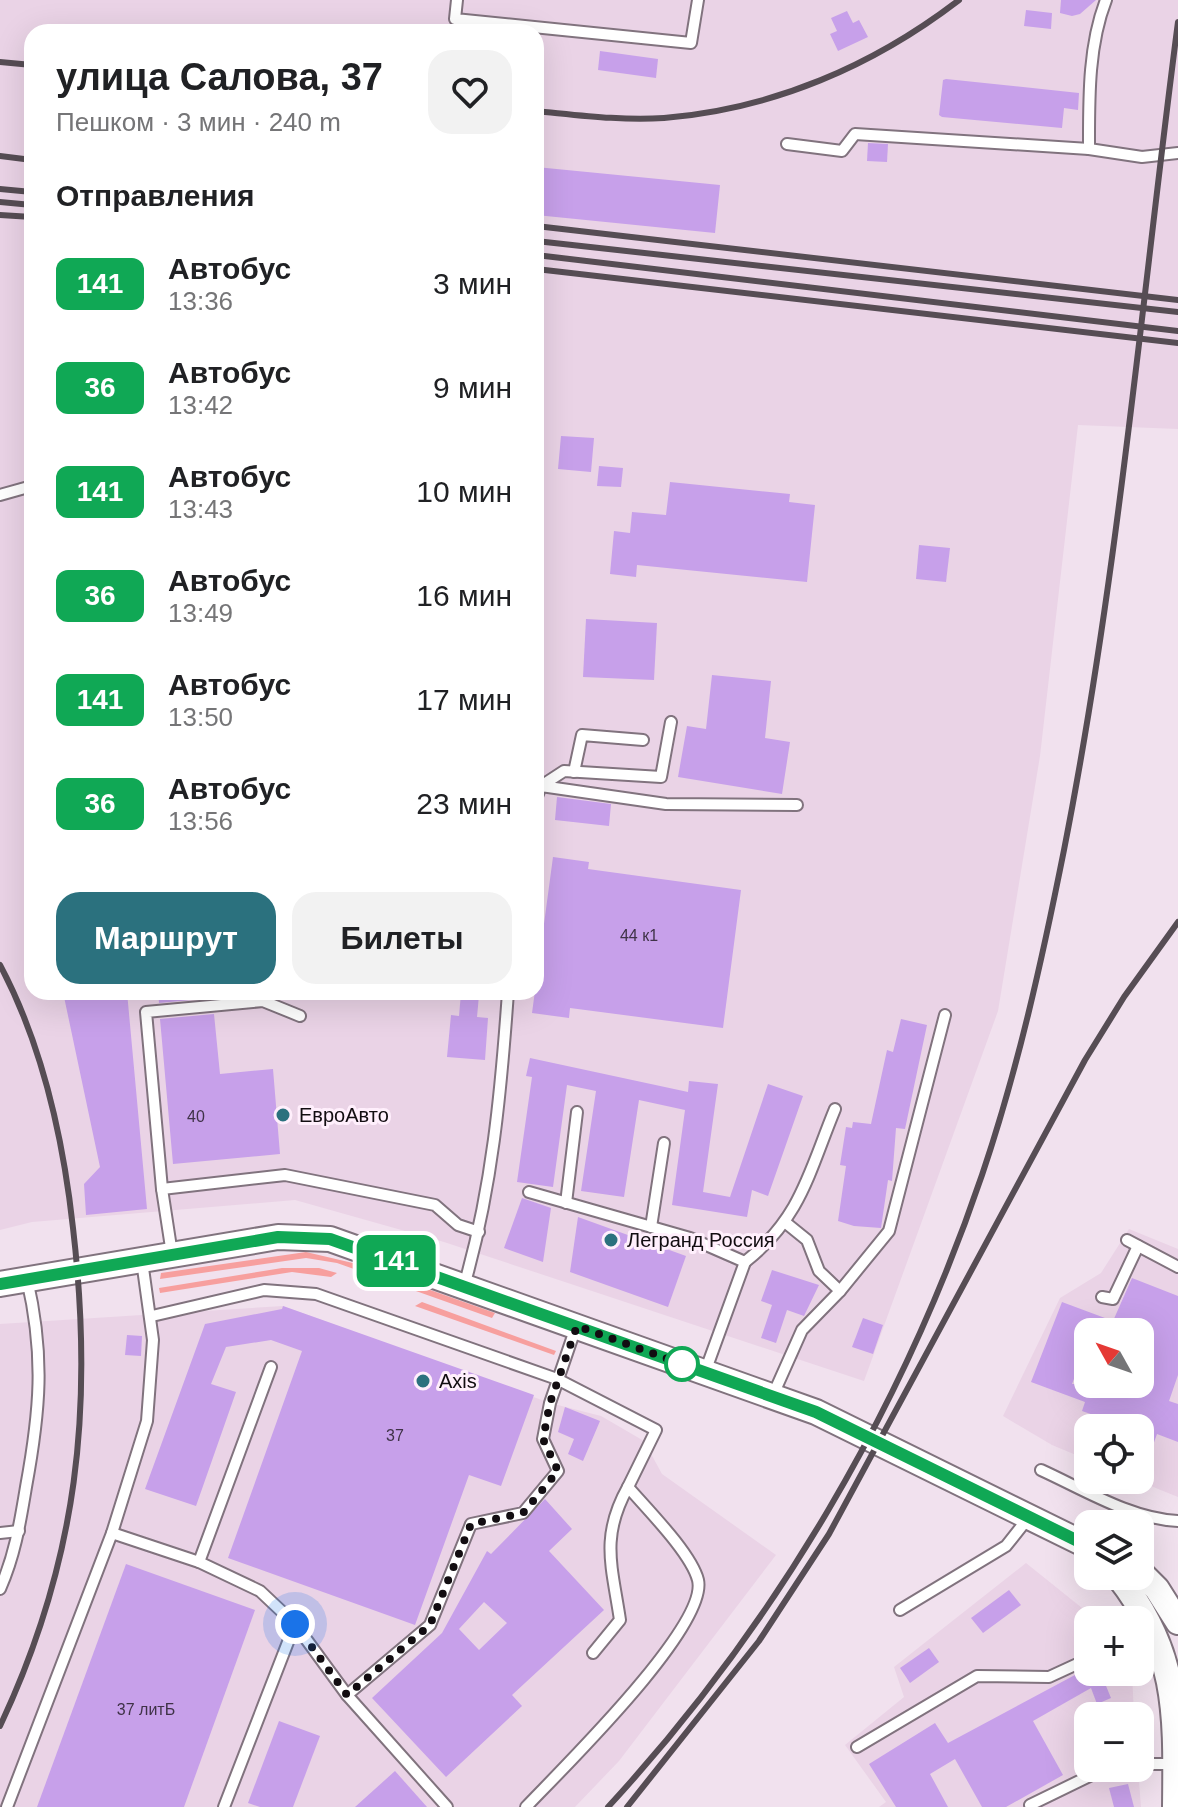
<!DOCTYPE html>
<html lang="ru">
<meta charset="utf-8">
<style>
:root{--surface:#fff;--page:#f2f2f2;--text:#202124;--muted:#757577;--accent:#2b717e}
body{margin:0;font-family:Helvetica,sans-serif;background:var(--page);color:var(--text);height:100vh;display:flex;flex-direction:column;font-size:30px;white-space:nowrap}
*{box-sizing:border-box;margin:0}
p{font-size:26px;color:var(--muted)}
.icon{flex:none;width:44px;height:44px;fill:none;stroke:currentColor;stroke-width:2;stroke-linecap:round;stroke-linejoin:round}
.map{position:relative;flex:1;overflow:hidden}
.details{position:absolute;left:24px;top:24px;width:520px;height:976px;display:flex;flex-direction:column;background:var(--surface);border-radius:24px;box-shadow:0 8px 32px #0002}
.details>*{flex:none}
.badge{padding:0 16px;border-radius:12px;font-size:28px;line-height:52px}
.needle{width:52px;rotate:310deg}
.tools{position:absolute;left:1074px;top:1318px;display:grid;gap:16px}
.tools a{display:grid;place-items:center;width:80px;height:80px;border-radius:16px;background:var(--surface);box-shadow:0 8px 32px #0002;font-size:40px}
.you{position:absolute;width:40px;height:40px;margin:-20px;border:6px solid #fff;border-radius:50%;background:#1a73e8;box-shadow:0 0 0 12px #1a73e833}
.map>.badge{position:absolute;translate:-50% -50%;box-shadow:0 0 0 4px #fff}
h2{padding:0 32px;font-size:30px;line-height:72px}
.round{display:grid;place-items:center;flex:none;width:84px;height:84px;border-radius:24px;background:var(--page)}
.head{display:flex;align-items:center;justify-content:space-between;height:136px;padding:0 32px}
h1{font-size:38px;font-weight:700;line-height:60px}
.button{display:flex;gap:16px;margin-top:auto;padding:16px 32px}
.button a{flex:1;height:92px;border-radius:24px;background:var(--accent);color:#fff;font-size:32px;font-weight:700;line-height:92px;text-align:center}
.button a+a{background:var(--page);color:var(--text)}
ul{padding:0;list-style:none}
li{display:flex;align-items:center;gap:24px;height:104px;padding:0 32px}
li div{flex:1}
li b{display:block;font-size:30px}
li em{font-style:normal}
li .badge{min-width:88px;font-weight:700;text-align:center}
.map>svg:first-child{display:block}
.built{fill:#ead3e6;fill-rule:evenodd}
.green{fill:#f79f9e}
.building{fill:#c7a0ea;fill-rule:evenodd}
.lines{fill:none;stroke-linecap:round;stroke-linejoin:round}
.service-casing{stroke:#81737e;stroke-width:14}
.tertiary-casing{stroke:#81737e;stroke-width:28}
.service{stroke:#fff;stroke-width:10}
.tertiary{stroke:#fff;stroke-width:24}
.rail{stroke:#564d54;stroke-width:6}
.line-casing{stroke:#fff;stroke-width:18}
.line{stroke:#10a855;stroke-width:12}
.walk{stroke:#120d11;stroke-width:8;stroke-dasharray:0 14.4}
.poi-dot{fill:#2b717e;stroke:#ffeffc;stroke-width:3}
.stop-dot{fill:#fff;stroke:#10a855;stroke-width:4}
.labels{text-anchor:middle;stroke-width:6;stroke-linejoin:round;paint-order:stroke}
.number-label{font-size:16px;fill:#3f3247}
.poi-label{font-size:20px;fill:#120d11;stroke:#ffeffc;text-anchor:start}
</style>
<div class="map">
<svg width="1178" height="1807" viewBox="0 0 1178 1807">
<rect width="100%" height="100%" fill="#f1e1ee"/>
<g class="built">
<path d="M0,0H1178V429L1078,425L1040,756L998,1011L864,1381L444,1242L295,1200L32,1222L0,1230ZM32,32H536V992H32Z"/>
<path d="M1129,1229L1178,1249V1497L1136,1480H1140V1428H1088V1460L1052,1445L1003,1416L1060,1298L1101,1273ZM1088,1332H1140V1384H1088Z"/>
<path d="M283,1306L550,1403L601,1416L644,1441L662,1474L776,1555L619,1761L575,1807H0V1324Z"/>
<path d="M1026,1563L1097,1620H1088V1672H1132L1134,1716H1088V1768H1138L1141,1807H879L886,1802L845,1745L904,1697L894,1667Z"/>
</g>
<g class="green">
<path d="M306,1252L357,1264L495,1313L492,1318L337,1263L306,1258L160,1279L161,1273Z"/>
<path d="M282,1268H319L337,1273L331,1277L292,1272L160,1293L159,1288Z"/>
<path d="M422,1302L556,1351L554,1355L415,1306Z"/>
</g>
<g class="building">
<path d="M1061,0H1096L1080,14L1072,16L1060,13Z"/>
<path d="M1026,10L1052,13L1051,29L1024,26Z"/>
<path d="M847,11L853,23L859,20L868,37L838,51L830,34L837,31L831,18Z"/>
<path d="M600,51L658,59L656,78L598,70Z"/>
<path d="M946,79L1079,93L1078,110L1064,108L1062,128L942,117L939,115L943,80Z"/>
<path d="M868,143L888,144L887,162L867,161Z"/>
<path d="M536,167L720,185L715,233L536,215Z"/>
<path d="M561,436L594,438L591,472L558,469Z"/>
<path d="M599,466L623,468L621,487L597,486Z"/>
<path d="M670,482L790,494L789,502L815,505L807,582L637,565L636,577L610,574L614,531L630,533L632,512L666,515Z"/>
<path d="M919,545L950,548L946,582L916,579Z"/>
<path d="M586,619L657,623L654,680L583,677Z"/>
<path d="M712,675L771,681L765,738L790,742L782,794L678,777L687,726L706,729Z"/>
<path d="M557,797L611,804L609,826L555,820Z"/>
<path d="M553,857L589,862L588,869L741,890L723,1028L570,1008L569,1018L532,1013Z"/>
<path d="M63,992H127L147,1209L86,1215L84,1184L100,1167Z"/>
<path d="M158,992H212V998L159,1003Z"/>
<path d="M461,993L479,995L477,1017L488,1018L485,1060L447,1057L451,1015L459,1016Z"/>
<path d="M214,1014L220,1074L273,1069L280,1154L173,1164L160,1019Z"/>
<path d="M901,1019L927,1025L905,1129L896,1128L892,1181L888,1180L881,1228L854,1226L838,1221L846,1166L840,1165L846,1127L852,1128L853,1122L871,1124L887,1050L893,1052Z"/>
<path d="M530,1058L688,1092L689,1081L718,1084L703,1192L730,1197L768,1084L803,1096L768,1196L752,1190L747,1217L672,1205L685,1110L639,1100L624,1197L581,1191L596,1091L567,1085L553,1187L517,1182L532,1077L526,1076Z"/>
<path d="M522,1198L551,1208L543,1262L504,1248Z"/>
<path d="M578,1217L686,1256L668,1307L570,1272Z"/>
<path d="M772,1270L819,1285L804,1316L787,1310L776,1343L761,1338L772,1305L761,1301Z"/>
<path d="M1132,1278L1178,1296V1375L1169,1401L1178,1404V1442L1157,1434L1142,1476L1140,1428H1102L1105,1419L1082,1411L1085,1402L1031,1382L1062,1302L1113,1321ZM1088,1332H1140V1384H1072L1088,1343Z"/>
<path d="M283,1306L534,1395L501,1486L469,1475L415,1625L228,1558L302,1351L271,1340L226,1347L211,1384L236,1392L196,1506L145,1489L205,1324L282,1309Z"/>
<path d="M863,1318L883,1325L873,1354L852,1347Z"/>
<path d="M127,1335L142,1336L141,1356L125,1355Z"/>
<path d="M565,1407L600,1421L583,1461L568,1454L574,1439L558,1432Z"/>
<path d="M545,1499L572,1529L549,1551L604,1610L512,1695L522,1706L446,1777L372,1698L442,1633L487,1551L491,1554ZM484,1602L507,1623L479,1650L459,1629Z"/>
<path d="M126,1564L255,1610L184,1807H37Z"/>
<path d="M1009,1590L1021,1605L983,1633L971,1618Z"/>
<path d="M929,1648L939,1662L910,1683L900,1668Z"/>
<path d="M1088,1668V1672H1119L1104,1681L1111,1698L1097,1704L1091,1688L1033,1721L1063,1775L1006,1807H982L955,1759L930,1774L948,1807H896L869,1764L935,1723L948,1743Z"/>
<path d="M279,1721L320,1736L293,1807H260L248,1803Z"/>
<path d="M395,1771L427,1807H355Z"/>
<path d="M1128,1784L1134,1807H1114L1109,1788Z"/>
</g>
<g class="lines">
<g class="service-casing">
<g id="service">
<path d="M457,0L455,19L691,43L698,0"/>
<path d="M787,144L842,151L855,134L1089,149L1142,157L1178,153"/>
<path d="M1089,149C1089,100 1088,46 1106,0"/>
<path d="M0,495L32,486"/>
<path d="M574,772L582,735L643,740"/>
<path d="M541,786L666,804L797,805"/>
<path d="M536,799L541,786L564,771L661,777L671,722"/>
<path d="M162,1189L146,1012L263,1001L300,1016"/>
<path d="M529,1192L690,1238L745,1262L705,1372"/>
<path d="M566,1203L577,1112"/>
<path d="M786,1223L807,1240L819,1271L840,1291"/>
<path d="M651,1227L664,1143"/>
<path d="M1127,1240L1178,1267"/>
<path d="M172,1254L162,1189L285,1175L435,1205L458,1225L479,1232"/>
<path d="M745,1262C801,1218 809,1172 835,1109"/>
<path d="M464,1286C492,1189 501,1092 508,992"/>
<path d="M1102,1297L1113,1299L1138,1246"/>
<path d="M152,1316L264,1290L316,1294L557,1379L656,1430L628,1487C647,1509 691,1553 698,1580C709,1626 560,1771 526,1807"/>
<path d="M773,1395L802,1330L840,1291L889,1231L945,1015"/>
<path d="M1041,1470C1083,1489 1131,1519 1178,1521"/>
<path d="M0,1533L19,1531"/>
<path d="M112,1533L199,1562L271,1367"/>
<path d="M199,1562L260,1591L295,1624L224,1807"/>
<path d="M0,1589C15,1555 20,1523 26,1487C40,1411 45,1356 27,1279"/>
<path d="M900,1610L1006,1546L1029,1517"/>
<path d="M295,1624L347,1695L447,1807"/>
<path d="M593,1653L620,1620C612,1566 600,1537 628,1487"/>
<path d="M347,1695L430,1625L471,1524L523,1513L558,1471L543,1439L550,1403L576,1327"/>
<path d="M857,1747L977,1676L1049,1677L1088,1659"/>
<path d="M1140,1764H1174"/>
<path d="M1030,1805L1106,1768"/>
<path d="M7,1807L112,1533L147,1421L153,1340L142,1261"/>
</g>
</g>
<g class="tertiary-casing">
<g id="tertiary">
<path d="M0,1284L278,1237L330,1239L816,1412L1088,1546"/>
<path d="M1140,1572L1157,1589L1178,1622"/>
<path d="M1118,1576C1178,1652 1176,1712 1175,1807"/>
</g>
</g>
<use href="#service" class="service"/>
<use href="#tertiary" class="tertiary"/>
<g class="rail">
<path d="M0,62L32,65"/>
<path d="M536,111C578,115 622,121 664,118C773,109 873,66 959,0"/>
<path d="M0,156L32,160"/>
<path d="M0,189L32,192"/>
<path d="M0,202L32,205"/>
<path d="M0,215L32,217"/>
<path d="M536,226L1178,300"/>
<path d="M536,241L1178,312"/>
<path d="M536,255L1178,331"/>
<path d="M536,269L1178,343"/>
<path d="M0,965C43,1046 63,1137 73,1228C94,1407 78,1561 0,1726"/>
<path d="M608,1807C775,1626 903,1408 982,1175C1018,1069 1042,960 1064,850C1118,576 1142,298 1178,22"/>
<path d="M627,1807L759,1641L829,1534L1085,1060L1124,997L1178,922"/>
</g>
</g>
<g class="lines">
<g class="line-casing">
<path id="line" d="M0,1284L278,1237L330,1239L816,1412L1088,1546"/>
</g>
<use href="#line" class="line"/>
<path class="walk" d="M295,1624L347,1695L430,1625L471,1524L523,1513L558,1471L543,1439L550,1403L577,1326L682,1364"/>
</g>
<g class="poi-dot">
<circle cx="283" cy="1115" r="8"/>
<circle cx="611" cy="1240" r="8"/>
<circle cx="423" cy="1381" r="8"/>
</g>
<circle class="stop-dot" cx="682" cy="1364" r="16"/>
<g class="labels">
<g class="number-label">
<text x="639" y="941">44 к1</text>
<text x="196" y="1122">40</text>
<text x="395" y="1441">37</text>
<text x="146" y="1715">37 литБ</text>
</g>
<g class="poi-label">
<text x="299" y="1122">ЕвроАвто</text>
<text x="627" y="1247">Легранд Россия</text>
<text x="439" y="1388">Axis</text>
</g>
</g>
</svg>
<div class="tools">
<a><svg class="needle" viewBox="-14 -14 28 28"><path d="M0-13l5 13h-10z" fill="#e53935"/><path d="M0 13l5-13h-10z" fill="#757577"/></svg></a>
<a><svg class="icon" aria-label="locate" viewBox="0 0 24 24"><circle cx="12" cy="12" r="6"/><path d="M12 2v4M12 18v4M2 12h4M18 12h4"/></svg></a>
<a><svg class="icon" aria-label="layers" viewBox="0 0 24 24"><path d="M12 4l9 5-9 5-9-5zM3 14l9 5 9-5"/></svg></a>
<a>+</a>
<a>−</a>
</div>
<div class="you" style="left:295px;top:1624px"></div>
<b class="badge" style="left:396px;top:1261px;background:#10a855;color:#fff">141</b>
<section class="details">
<div class="head"><div><h1>улица Салова, 37</h1><p>Пешком · 3 мин · 240 m</p></div><a class="round"><svg class="icon" aria-label="heart" viewBox="0 0 24 24"><path d="M12 20l-8-8c-3-5 5-10 8-4 3-6 11-1 8 4z"/></svg></a></div>
<h2>Отправления</h2>
<ul>
<li><span class="badge" style="background:#10a855;color:#fff">141</span><div><b>Автобус</b><p>13:36</p></div><em>3 мин</em></li>
<li><span class="badge" style="background:#10a855;color:#fff">36</span><div><b>Автобус</b><p>13:42</p></div><em>9 мин</em></li>
<li><span class="badge" style="background:#10a855;color:#fff">141</span><div><b>Автобус</b><p>13:43</p></div><em>10 мин</em></li>
<li><span class="badge" style="background:#10a855;color:#fff">36</span><div><b>Автобус</b><p>13:49</p></div><em>16 мин</em></li>
<li><span class="badge" style="background:#10a855;color:#fff">141</span><div><b>Автобус</b><p>13:50</p></div><em>17 мин</em></li>
<li><span class="badge" style="background:#10a855;color:#fff">36</span><div><b>Автобус</b><p>13:56</p></div><em>23 мин</em></li>
</ul>
<div class="button"><a>Маршрут</a><a>Билеты</a></div>
</section>
</div>
